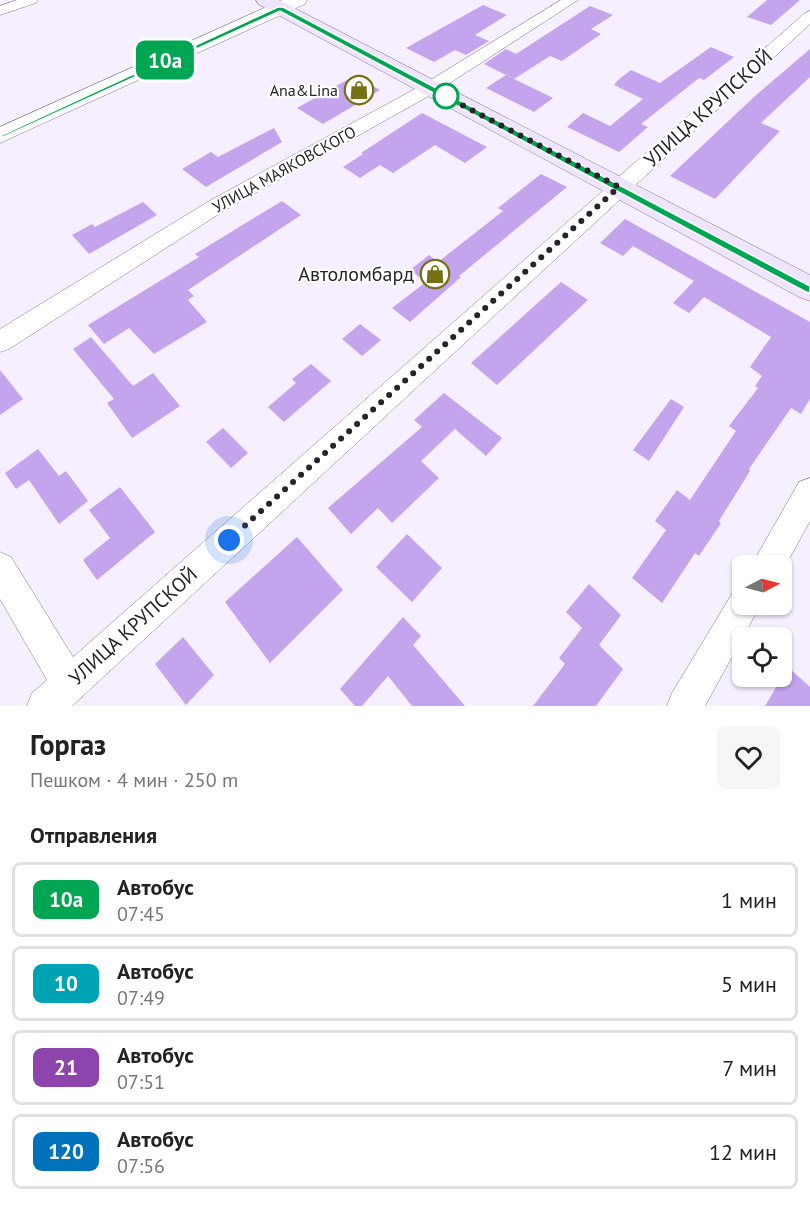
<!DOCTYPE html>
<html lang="ru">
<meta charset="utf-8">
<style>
:root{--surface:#fff;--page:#f6f6f6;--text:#222;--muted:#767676;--line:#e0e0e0}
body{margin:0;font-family:"PT Sans",sans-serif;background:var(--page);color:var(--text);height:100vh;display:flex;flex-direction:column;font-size:22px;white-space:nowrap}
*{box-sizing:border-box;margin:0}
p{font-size:20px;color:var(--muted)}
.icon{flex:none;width:33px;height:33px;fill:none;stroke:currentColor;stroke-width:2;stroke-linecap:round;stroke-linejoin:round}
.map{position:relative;height:706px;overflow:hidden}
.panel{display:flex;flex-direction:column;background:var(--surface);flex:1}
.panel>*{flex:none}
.badge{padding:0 12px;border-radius:9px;font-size:21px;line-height:39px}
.needle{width:39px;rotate:84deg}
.controls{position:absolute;left:732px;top:555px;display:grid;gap:12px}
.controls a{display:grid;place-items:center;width:60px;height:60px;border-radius:9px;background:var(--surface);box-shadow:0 2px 4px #0004;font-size:30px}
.you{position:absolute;width:30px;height:30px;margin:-15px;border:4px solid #fff;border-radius:50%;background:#1a73e8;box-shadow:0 0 0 9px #1a73e833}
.map>.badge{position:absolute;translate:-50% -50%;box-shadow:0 0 0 3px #fff}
h2{padding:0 30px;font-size:22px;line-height:54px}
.round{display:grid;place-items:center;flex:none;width:63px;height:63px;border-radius:9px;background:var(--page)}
.headline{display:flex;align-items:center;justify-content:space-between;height:102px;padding:0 30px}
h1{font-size:28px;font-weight:700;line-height:45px}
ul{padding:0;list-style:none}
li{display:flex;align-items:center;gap:18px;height:75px;margin:0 12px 9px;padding:0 18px;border:3px solid var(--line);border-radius:9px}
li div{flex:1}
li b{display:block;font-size:22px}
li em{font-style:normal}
li .badge{min-width:66px;font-weight:700;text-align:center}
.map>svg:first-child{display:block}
.building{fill:#c4a5ed}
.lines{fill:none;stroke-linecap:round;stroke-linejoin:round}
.minor-casing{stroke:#81778e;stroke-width:1}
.tertiary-casing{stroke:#81778e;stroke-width:1}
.secondary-casing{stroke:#81778e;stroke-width:1}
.minor{fill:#fff;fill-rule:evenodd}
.tertiary{fill:#fff;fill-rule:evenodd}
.secondary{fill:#eee4fc;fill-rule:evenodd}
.line{fill:#00a651;stroke:#fff;stroke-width:1.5}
.walk{stroke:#26232c;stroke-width:6;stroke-dasharray:0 10.8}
.stop-dot{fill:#fff;stroke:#00a651;stroke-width:3}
.labels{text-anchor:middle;stroke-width:4.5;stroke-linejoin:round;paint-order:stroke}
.far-poi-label{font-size:16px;fill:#26232c;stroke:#fff;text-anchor:end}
.far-street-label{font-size:16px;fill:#26232c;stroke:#fff}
.street-label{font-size:20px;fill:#26232c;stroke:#fff}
.poi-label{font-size:20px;fill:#26232c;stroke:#fff;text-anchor:end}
</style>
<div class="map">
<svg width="810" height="706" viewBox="0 0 810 706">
<rect width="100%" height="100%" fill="#f5efff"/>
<g class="building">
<path d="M767,0H800L771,25L747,17Z"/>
<path d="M483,5L507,15L475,35L489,41L466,55L455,50L434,62L406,48Z"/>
<path d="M590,6L613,15L591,29L601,34L562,61L550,56L514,79L484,64L506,49L516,54Z"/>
<path d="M711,47L734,57L704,80L699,78L641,124L648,127L619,152L567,127L583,113L610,126L643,99L614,85L618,80L631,70L660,83Z"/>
<path d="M810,49V77L761,123L780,131L715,199L670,176L755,96Z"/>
<path d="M506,75L553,98L534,112L486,88Z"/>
<path d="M354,76L380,90L323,124L297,108Z"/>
<path d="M422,113L487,147L465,163L435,145L393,173L380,165L360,178L343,167L363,154L361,153Z"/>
<path d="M274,128L282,142L206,187L182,169L211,152L218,157Z"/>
<path d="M541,174L567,187L459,276L461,277L410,322L392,308L426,282L410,270L429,255L438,262L503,211L498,208Z"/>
<path d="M282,201L301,215L188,290L194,296L188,300L207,322L154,354L129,328L104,344L88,325L199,257L195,254Z"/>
<path d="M143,202L157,215L89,254L72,235L92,224L95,227Z"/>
<path d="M625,219L810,322V399L801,414L791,408L749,469L750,471L719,521L721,523L699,556L695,553L662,603L632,578L666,530L655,521L677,490L690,500L736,431L729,426L758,388L755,386L762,376L750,367L771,337L704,297L689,313L673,303L694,281L633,246L623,256L600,243Z"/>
<path d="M561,282L588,300L497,385L471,363Z"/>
<path d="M360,324L381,340L362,356L342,339Z"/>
<path d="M91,337L133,386L153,373L180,406L132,438L107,403L114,399L73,349Z"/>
<path d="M311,364L331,381L284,422L268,407L296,383L292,379Z"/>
<path d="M0,370L23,399L0,415Z"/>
<path d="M444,393L502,438L486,456L455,429L421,461L439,478L392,523L378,508L351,534L328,508L422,427L414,420Z"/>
<path d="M671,399L684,407L649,461L633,450Z"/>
<path d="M223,428L248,453L231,468L206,442Z"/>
<path d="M38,449L59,476L66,471L88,501L59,524L29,480L16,489L5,473Z"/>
<path d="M120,487L155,532L97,580L83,560L110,538L89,510Z"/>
<path d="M407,534L442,568L412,602L376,567Z"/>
<path d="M297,537L343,590L270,663L225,602Z"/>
<path d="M589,584L621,615L599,645L623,669L596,706H533L565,664L559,658L582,628L566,612Z"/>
<path d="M403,617L421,636L413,645L465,706H412L388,676L362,706H355L340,689Z"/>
<path d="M183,637L214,675L186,705L155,664Z"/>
<path d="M788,667L810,687V706H765Z"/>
</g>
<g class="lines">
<g class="minor-casing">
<g id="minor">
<path d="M17,0H38L36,3L0,15V6Z"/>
<path d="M561,0H578L436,92L225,210L9,349L0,352V329L211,200L424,84Z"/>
<path d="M810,11V24L72,706H27L32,693L47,680L0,599V552L11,557L73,657L805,13Z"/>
<path d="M810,478V521L782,572V566H751L799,482Z"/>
<path d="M742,588V604H761L705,706H667L672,693L733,592Z"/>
</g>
</g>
<g class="tertiary-casing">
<path id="tertiary" d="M282,0H307L305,4L0,143V127Z"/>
</g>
<g class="secondary-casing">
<path id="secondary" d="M256,0H279L810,275V301L799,297L258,4Z"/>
</g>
<use href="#minor" class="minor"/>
<use href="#tertiary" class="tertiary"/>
<use href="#secondary" class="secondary"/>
</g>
<path class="line" d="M278,7H283L810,286V293L806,292L280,11L3,137L0,136Z"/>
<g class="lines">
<path class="walk" d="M229,540L619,187L441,94L446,96"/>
</g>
<defs>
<g id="shop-ring" transform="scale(1.5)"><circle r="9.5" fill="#fff" stroke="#757012" stroke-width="1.5"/><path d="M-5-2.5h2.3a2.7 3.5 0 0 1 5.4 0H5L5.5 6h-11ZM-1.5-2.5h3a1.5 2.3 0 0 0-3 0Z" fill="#757012"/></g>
</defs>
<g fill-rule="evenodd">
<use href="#shop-ring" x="359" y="90"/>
<use href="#shop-ring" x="435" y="274"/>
</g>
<circle class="stop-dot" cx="446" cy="96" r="12"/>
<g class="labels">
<g class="far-poi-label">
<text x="338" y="96">Ana&amp;Lina</text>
</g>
<g class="far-street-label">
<text transform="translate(284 169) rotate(-29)" y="6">УЛИЦА МАЯКОВСКОГО</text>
</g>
<g class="street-label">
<text transform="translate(708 108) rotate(-42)" y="7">УЛИЦА КРУПСКОЙ</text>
<text transform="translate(133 626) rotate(-42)" y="7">УЛИЦА КРУПСКОЙ</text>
</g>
<g class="poi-label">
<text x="414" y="281">Автоломбард</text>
</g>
</g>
</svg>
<div class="controls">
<a><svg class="needle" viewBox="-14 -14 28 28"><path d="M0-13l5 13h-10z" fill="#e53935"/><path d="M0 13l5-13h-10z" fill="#767676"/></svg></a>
<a><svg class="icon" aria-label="locate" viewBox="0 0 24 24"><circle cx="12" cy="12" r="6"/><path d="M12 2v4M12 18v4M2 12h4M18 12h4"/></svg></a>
</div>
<div class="you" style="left:229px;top:540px"></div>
<b class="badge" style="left:165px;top:60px;background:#00a651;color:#fff">10а</b>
</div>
<section class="panel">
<div class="headline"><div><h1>Горгаз</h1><p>Пешком · 4 мин · 250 m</p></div><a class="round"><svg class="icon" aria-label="heart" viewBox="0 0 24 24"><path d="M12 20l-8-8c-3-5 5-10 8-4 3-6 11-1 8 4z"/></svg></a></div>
<h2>Отправления</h2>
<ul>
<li><span class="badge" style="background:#00a651;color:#fff">10а</span><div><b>Автобус</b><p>07:45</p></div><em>1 мин</em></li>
<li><span class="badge" style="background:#00a3b4;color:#fff">10</span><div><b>Автобус</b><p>07:49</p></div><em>5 мин</em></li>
<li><span class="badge" style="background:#8e44ad;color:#fff">21</span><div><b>Автобус</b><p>07:51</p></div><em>7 мин</em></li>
<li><span class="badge" style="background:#0072bc;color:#fff">120</span><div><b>Автобус</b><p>07:56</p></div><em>12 мин</em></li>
</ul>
</section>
